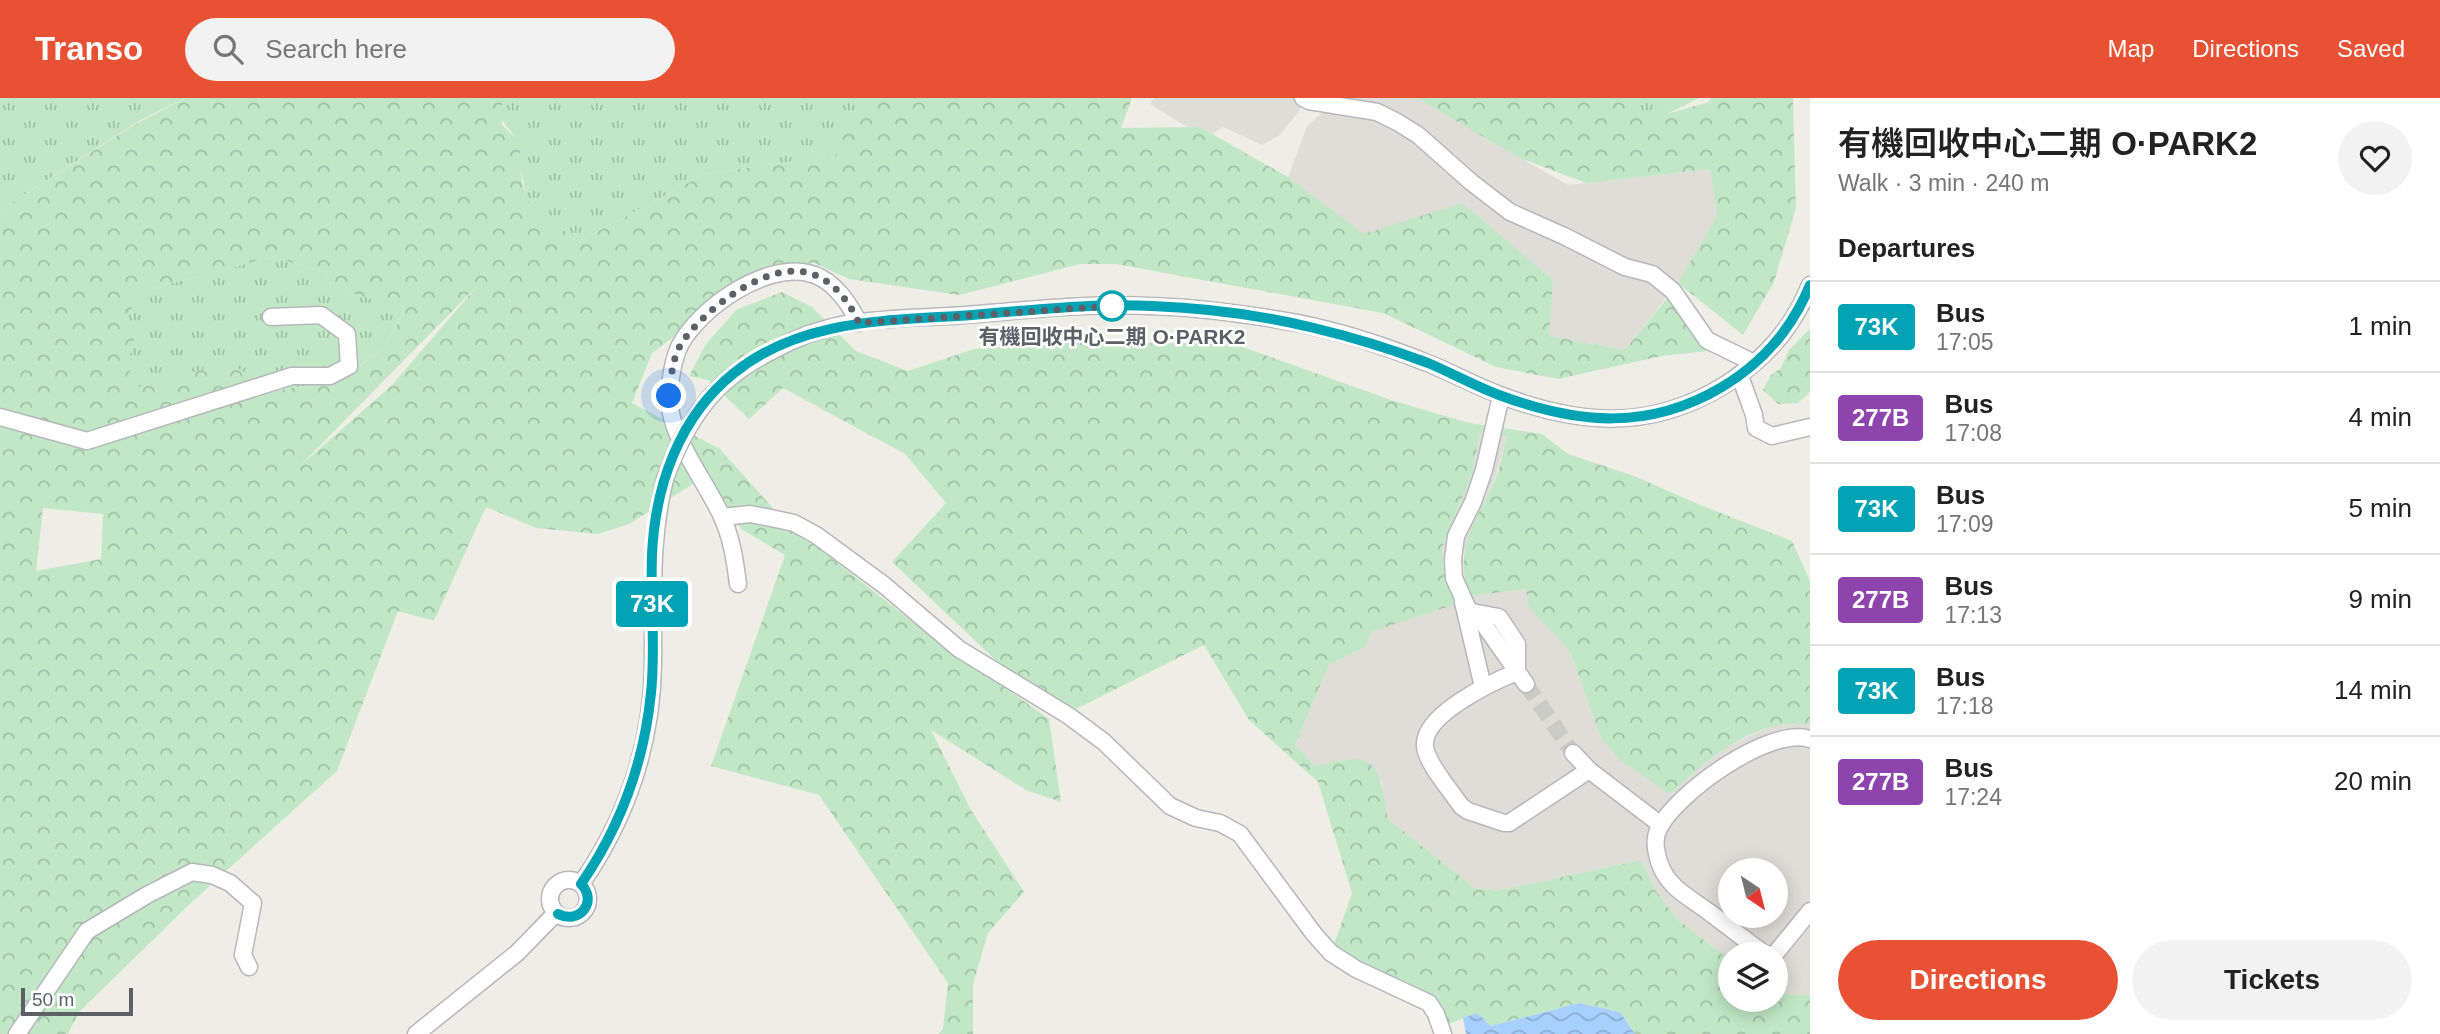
<!DOCTYPE html>
<meta charset="utf-8">
<style>
:root{--surface:#fff;--page:#f2f2f2;--text:#222;--muted:#767676;--line:#e0e0e0;--accent:#e85133}
body{margin:0;font-family:Arial,"Noto Sans SC",sans-serif;background:var(--page);color:var(--text);height:100vh;display:flex;flex-direction:column;font-size:26px;white-space:nowrap}
*{box-sizing:border-box;margin:0}
p{font-size:23px;color:var(--muted)}
.icon{flex:none;width:38px;height:38px;fill:none;stroke:currentColor;stroke-width:2;stroke-linecap:round;stroke-linejoin:round}
.map{position:relative;flex:1;overflow:hidden}
.details{display:flex;flex-direction:column;background:var(--surface);width:630px}
.details>*{flex:none}
.badge{padding:0 14px;border-radius:5px;font-size:24px;line-height:46px}
.needle{width:46px;rotate:145deg}
.tools{position:absolute;left:1718px;top:760px;display:grid;gap:14px}
.tools a{display:grid;place-items:center;width:70px;height:70px;border-radius:50%;background:var(--surface);box-shadow:0 4px 18px #0003;font-size:35px}
.scale{position:absolute;left:21px;bottom:18px;width:112px;box-sizing:border-box;padding-left:7px;border:4px solid #5d6066;border-top:0;font-size:19px;line-height:24px;white-space:nowrap;color:#5d6066;-webkit-text-stroke:5px #fff;paint-order:stroke}
.you{position:absolute;width:35px;height:35px;margin:-18px;border:5px solid #fff;border-radius:50%;background:#1a73e8;box-shadow:0 0 0 10px #1a73e833}
.map>.badge{position:absolute;translate:-50% -50%;box-shadow:0 0 0 4px #fff}
h2{padding:0 28px;font-size:26px;line-height:63px}
.round{display:grid;place-items:center;flex:none;width:74px;height:74px;border-radius:37px;background:var(--page)}
.summary{display:flex;align-items:center;justify-content:space-between;height:119px;padding:0 28px}
h1{font-size:33px;font-weight:600;line-height:52px}
.action{display:flex;gap:14px;margin-top:auto;padding:14px 28px}
.action a{flex:1;height:80px;border-radius:42px;background:var(--accent);color:#fff;font-size:28px;font-weight:600;line-height:80px;text-align:center}
.action a+a{background:var(--page);color:var(--text)}
ul{padding:0;list-style:none}
li{display:flex;align-items:center;gap:21px;height:91px;padding:0 28px;border-top:2px solid var(--line)}
li div{flex:1}
li b{display:block;font-size:26px}
li em{font-style:normal}
li .badge{min-width:77px;font-weight:700;text-align:center}
header{display:flex;align-items:center;gap:42px;box-sizing:border-box;height:98px;padding:0 35px;background:var(--accent);color:#fff}
header strong{font-size:33px}
nav{display:flex;gap:38px;margin-inline-start:auto;font-size:24px}
.search{width:490px;height:63px;background:var(--page);display:flex;align-items:center;gap:18px;box-sizing:border-box;padding:0 24px;border-radius:38px;color:var(--muted);font-size:26px}
main{display:flex;flex:1;min-height:0}
.map>svg:first-child{display:block}
.industrial{fill:#deddd8;fill-rule:evenodd}
.grass{fill:url(#grass-tufts)}
.forest{fill:url(#forest-crowns);fill-rule:evenodd}
.water{fill:url(#water-waves)}
.lines{fill:none;stroke-linecap:round;stroke-linejoin:round}
.minor-tunnel{stroke:#cacac6;stroke-width:16;stroke-dasharray:16 8;stroke-linecap:butt}
.minor-casing{stroke:#b6b7bc;stroke-width:19}
.minor{stroke:#fff;stroke-width:16}
.minor-bridge-casing{stroke:#b6b7bc;stroke-width:19;stroke-linecap:butt}
.minor-bridge{stroke:#fff;stroke-width:16}
.line-casing{stroke:#fff;stroke-width:16}
.line{stroke:#00a3b4;stroke-width:10}
.walk{stroke:#5d6066;stroke-width:7;stroke-dasharray:0 12.6}
.stop-dot{fill:#fff;stroke:#00a3b4;stroke-width:3.5}
.labels{text-anchor:middle;stroke-width:5;stroke-linejoin:round;paint-order:stroke}
.stop-label{font-size:21px;font-weight:bold;fill:#5d6066;stroke:#fff}
</style>
<header>
<strong>Transo</strong>
<div class="search"><svg class="icon" aria-label="search" viewBox="0 0 24 24"><circle cx="10" cy="10" r="6"/><path d="M15 15l6 6"/></svg>Search here</div>
<nav><a>Map</a><a>Directions</a><a>Saved</a></nav>
</header>
<main>
<div class="map">
<svg width="1810" height="936" viewBox="0 0 1810 936">
<defs>
<pattern id="grass-tufts" width="24" height="20" patternUnits="userSpaceOnUse" patternTransform="scale(1.75)"><rect width="24" height="20" fill="#c2e7c6"/><path d="M3 7l-1-3M5 7V3M7 7l1-3M15 17l-1-3M17 17v-4M19 17l1-3" fill="none" stroke="#a1bfa5"/></pattern>
<pattern id="forest-crowns" width="20" height="18" patternUnits="userSpaceOnUse" patternTransform="scale(1.75)"><rect width="20" height="18" fill="#c2e7c6"/><path d="M2 6a3 3 0 1 1 6 0M12 15a3 3 0 1 1 6 0" fill="none" stroke="#a1bfa5"/></pattern>
<pattern id="water-waves" width="16" height="10" patternUnits="userSpaceOnUse" patternTransform="scale(1.75)"><rect width="16" height="10" fill="#a7d0fe"/><path d="M0 5q4-4 8 0t8 0" fill="none" stroke="#8bacd1"/></pattern>
</defs>
<rect width="100%" height="100%" fill="#efeee6"/>
<g class="industrial">
<path d="M1154,0H1309L1280,37L1262,47L1223,29L1213,36L1200,29H1187L1150,6Z"/>
<path d="M1339,0H1417L1568,87L1710,71L1717,118L1696,162L1625,252L1549,238L1462,106L1364,137L1288,79L1307,28Z"/>
<path d="M1480,334L1507,337L1496,378L1463,455V481L1470,498L1526,491L1570,553L1601,640L1670,696L1691,676L1727,649L1753,636L1776,627L1799,625L1810,627V897L1776,896V856H1731V863L1678,822L1656,793L1641,762L1497,793L1475,790L1388,721L1382,684L1363,662L1314,667L1295,647L1329,567L1365,549L1370,534L1456,506L1445,483L1442,449L1473,374ZM1731,772H1776V817H1731Z"/>
</g>
<g class="grass">
<path d="M0,0H185L139,23L0,112Z"/>
<path d="M502,0H900L836,57L705,76L580,143L530,119L515,39L502,22Z"/>
<path d="M1597,0H1699L1653,23Z"/>
<path d="M272,159L326,174L331,189L405,210L385,249L340,281L272,294L138,289L124,268L117,227L139,194Z"/>
</g>
<g class="forest">
<path d="M186,0H502V27L519,43L522,85L531,112L580,143L705,76L836,57L859,0H1132L1121,30L1200,29L1288,79L1364,136L1462,105L1553,182L1549,238L1625,252L1673,193L1707,253L1662,258L1558,281L1496,269L1383,215L1116,166H1080L959,197L849,181L814,165L769,170L722,190L682,233L652,255L632,305L720,351L796,436L817,449L914,525L1049,621L1061,704L1026,692L931,632L971,712L1024,794L988,835L973,886V936H939L943,931L948,885L819,697L711,668L785,457L741,431L709,376L629,426L598,436L536,430L486,409L434,523L398,513L337,673L194,802L79,914L68,936H0V112L134,27ZM272,159L326,174L331,189L405,211L385,249L341,281L272,294L229,264L138,289L127,268L135,237L125,224L139,194ZM479,186L392,287L300,368ZM43,410L103,416L101,461L36,473Z"/>
<path d="M1417,0H1615L1649,21L1709,4L1711,0H1793L1796,110L1774,184L1743,237L1678,185L1717,118L1710,71L1586,85L1520,60Z"/>
<path d="M782,194L812,209L856,253L908,273L974,251L1054,244L1234,246L1391,302L1469,325L1542,336L1568,356L1634,378L1698,406L1792,443L1810,483V627C1756,618 1706,662 1670,696L1620,662L1601,640L1570,553L1529,509L1526,491L1470,498C1451,450 1478,422 1496,380C1501,367 1503,351 1507,338L1480,334L1473,374L1442,449L1445,483L1456,506L1371,534L1365,549L1329,567L1295,647L1314,667C1326,666 1353,660 1363,662C1383,668 1385,705 1388,721L1475,790L1497,793L1641,762L1656,793L1678,822L1731,863V901H1776V896L1810,897V936H1635L1620,914L1579,905L1491,928L1477,915L1441,929L1429,905L1331,855L1352,795L1318,684L1249,622L1204,547L1072,613L1006,572L892,464L946,405L905,356L783,290L749,321L708,282L689,278L706,246L736,212Z"/>
<path d="M1810,231V294L1798,305L1778,306L1763,292L1771,277L1781,270L1789,252Z"/>
</g>
<path class="water" d="M1579,905L1620,914L1635,936H1466L1463,920L1477,915L1491,928Z"/>
<g class="lines">
<path class="minor-tunnel" d="M1526,586L1573,655"/>
<g class="minor-casing">
<g id="minor">
<path d="M1303,0L1309,3L1377,14L1397,24L1418,37L1471,84L1510,114L1564,138L1625,169L1652,176L1673,193L1707,242L1754,265"/>
<path d="M806,237C819,233 833,228 847,226C886,219 927,220 966,217C1027,212 1089,205 1150,208C1193,209 1237,215 1280,222C1330,230 1383,247 1430,266C1454,276 1476,288 1500,297C1579,327 1649,333 1723,288C1762,264 1793,230 1810,187"/>
<path d="M1740,278L1754,317L1756,330L1772,338L1810,329"/>
<path d="M1501,298L1484,372L1473,404L1456,438L1453,461L1454,480L1468,511L1480,521L1526,586"/>
<path d="M0,319L87,343L292,278H330L349,268L347,236L321,217L271,219"/>
<path d="M722,419L750,416L771,420L794,425L816,437L884,487L959,551L1069,618L1104,644L1170,708L1196,720L1220,725L1240,736L1314,836L1331,855L1356,871L1429,905L1436,916L1443,936"/>
<path d="M738,486C735,463 732,441 722,419C706,383 669,339 669,299C670,283 673,262 680,247C700,210 764,165 808,175C832,180 848,203 859,225"/>
<path d="M1463,504L1483,589"/>
<path d="M1472,514L1499,519L1517,546V574C1492,584 1422,617 1425,648C1426,665 1452,694 1461,708L1468,713L1504,725H1509L1589,672"/>
<path d="M1573,655L1589,672L1661,727"/>
<circle cx="569" cy="801" r="19"/>
<path d="M581,786C626,721 652,646 653,566C654,501 649,446 665,381"/>
<path d="M1765,856C1746,843 1728,828 1709,814C1698,806 1685,798 1675,789C1666,780 1659,768 1657,756C1655,748 1655,738 1659,730C1677,695 1769,628 1810,641"/>
<path d="M1775,856L1810,813"/>
<path d="M17,936L87,833L147,797L192,774L212,777L230,785L253,805L243,857L249,869"/>
<path d="M416,936L517,855L556,815"/>
</g>
</g>
<use href="#minor" class="minor"/>
<g class="minor-bridge-casing">
<path id="minor-bridge" d="M665,381C694,301 728,270 806,237"/>
</g>
<use href="#minor-bridge" class="minor-bridge"/>
</g>
<g class="lines">
<g class="line-casing">
<path id="line" d="M558,816C580,827 598,803 581,786C621,728 644,665 651,595C656,549 650,503 652,457C655,388 679,319 734,275C802,220 889,223 972,217C1031,212 1092,205 1152,208C1206,210 1261,217 1314,230C1352,239 1391,251 1428,265C1452,275 1475,288 1499,297C1577,326 1648,333 1722,289C1762,265 1792,231 1810,187"/>
</g>
<use href="#line" class="line"/>
<path class="walk" d="M669,298C671,281 672,261 681,246C703,212 770,160 812,176C835,184 849,204 859,225L1112,208"/>
</g>
<circle class="stop-dot" cx="1112" cy="208" r="14"/>
<g class="labels">
<g class="stop-label">
<text x="1112" y="246">有機回收中心二期 O·PARK2</text>
</g>
</g>
</svg>
<div class="tools">
<a><svg class="needle" viewBox="-14 -14 28 28"><path d="M0-13l5 13h-10z" fill="#e53935"/><path d="M0 13l5-13h-10z" fill="#767676"/></svg></a>
<a><svg class="icon" aria-label="layers" viewBox="0 0 24 24"><path d="M12 4l9 5-9 5-9-5zM3 14l9 5 9-5"/></svg></a>
</div>
<div class="scale">50 m</div>
<div class="you" style="left:669px;top:298px"></div>
<b class="badge" style="left:652px;top:506px;background:#00a3b4;color:#fff">73K</b>
</div>
<section class="details">
<div class="summary"><div><h1>有機回收中心二期 O·PARK2</h1><p>Walk · 3 min · 240 m</p></div><a class="round"><svg class="icon" aria-label="heart" viewBox="0 0 24 24"><path d="M12 20l-8-8c-3-5 5-10 8-4 3-6 11-1 8 4z"/></svg></a></div>
<h2>Departures</h2>
<ul>
<li><span class="badge" style="background:#00a3b4;color:#fff">73K</span><div><b>Bus</b><p>17:05</p></div><em>1 min</em></li>
<li><span class="badge" style="background:#8e44ad;color:#fff">277B</span><div><b>Bus</b><p>17:08</p></div><em>4 min</em></li>
<li><span class="badge" style="background:#00a3b4;color:#fff">73K</span><div><b>Bus</b><p>17:09</p></div><em>5 min</em></li>
<li><span class="badge" style="background:#8e44ad;color:#fff">277B</span><div><b>Bus</b><p>17:13</p></div><em>9 min</em></li>
<li><span class="badge" style="background:#00a3b4;color:#fff">73K</span><div><b>Bus</b><p>17:18</p></div><em>14 min</em></li>
<li><span class="badge" style="background:#8e44ad;color:#fff">277B</span><div><b>Bus</b><p>17:24</p></div><em>20 min</em></li>
</ul>
<div class="action"><a>Directions</a><a>Tickets</a></div>
</section>
</main>
